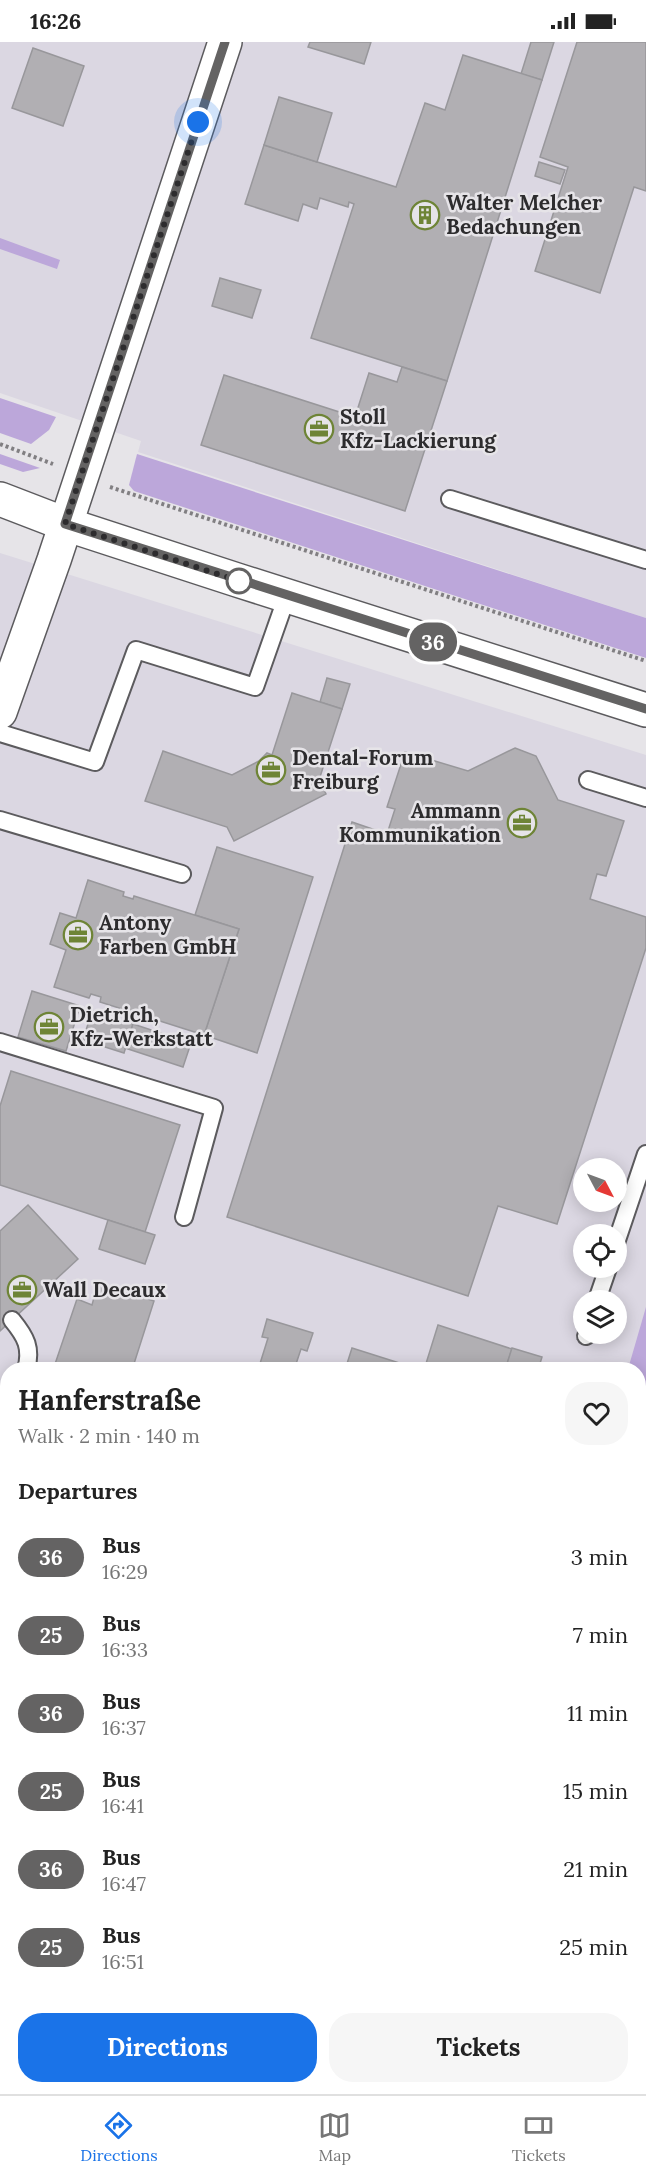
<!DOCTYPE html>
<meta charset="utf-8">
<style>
:root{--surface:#fff;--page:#f6f6f6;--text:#222;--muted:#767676;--line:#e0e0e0;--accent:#1a73e8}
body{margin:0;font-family:Lora,serif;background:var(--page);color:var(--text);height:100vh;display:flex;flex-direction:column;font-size:22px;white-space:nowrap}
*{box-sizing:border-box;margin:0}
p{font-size:20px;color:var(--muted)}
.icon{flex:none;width:33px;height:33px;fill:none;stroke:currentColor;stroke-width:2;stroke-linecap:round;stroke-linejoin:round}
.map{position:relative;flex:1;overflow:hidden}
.sheet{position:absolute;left:0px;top:1320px;width:646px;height:732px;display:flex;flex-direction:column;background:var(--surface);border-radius:24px 24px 0 0;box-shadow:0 3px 15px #0003}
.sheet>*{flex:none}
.badge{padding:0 12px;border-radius:20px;font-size:21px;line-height:39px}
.needle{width:39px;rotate:131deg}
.tools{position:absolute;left:573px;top:1116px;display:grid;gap:12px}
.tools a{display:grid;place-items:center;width:54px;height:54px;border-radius:50%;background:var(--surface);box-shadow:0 3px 15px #0003;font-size:30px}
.you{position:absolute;width:30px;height:30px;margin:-15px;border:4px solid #fff;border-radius:50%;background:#1a73e8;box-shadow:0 0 0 9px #1a73e833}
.map>.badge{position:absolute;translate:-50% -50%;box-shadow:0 0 0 3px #fff}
h2{padding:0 18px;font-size:22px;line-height:54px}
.round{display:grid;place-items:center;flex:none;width:63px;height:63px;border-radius:24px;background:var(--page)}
.head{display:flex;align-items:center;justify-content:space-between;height:102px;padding:0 18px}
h1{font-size:28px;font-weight:800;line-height:45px}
.cta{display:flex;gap:12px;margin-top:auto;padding:12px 18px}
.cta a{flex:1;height:69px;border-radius:24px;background:var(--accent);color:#fff;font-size:24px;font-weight:800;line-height:69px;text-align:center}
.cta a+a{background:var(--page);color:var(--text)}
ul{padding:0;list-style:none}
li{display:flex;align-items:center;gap:18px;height:78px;padding:0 18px}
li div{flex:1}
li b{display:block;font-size:22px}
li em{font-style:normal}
li .badge{min-width:66px;font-weight:700;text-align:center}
.status{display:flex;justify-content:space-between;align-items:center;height:42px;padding:0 30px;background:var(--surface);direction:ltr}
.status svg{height:16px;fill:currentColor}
.menu{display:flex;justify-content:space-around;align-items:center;height:84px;border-top:2px solid var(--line);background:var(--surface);font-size:16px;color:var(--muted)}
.menu a{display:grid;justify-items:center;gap:3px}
.menu .selected{color:var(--accent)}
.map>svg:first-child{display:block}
.built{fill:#dbd7e2;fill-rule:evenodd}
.green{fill:#bca7da}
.building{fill:#b1afb3;stroke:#98979b;stroke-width:1.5}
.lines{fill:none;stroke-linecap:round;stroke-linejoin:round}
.lane-casing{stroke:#5c5b5e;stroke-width:20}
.street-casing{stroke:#5c5b5e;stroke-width:36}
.secondary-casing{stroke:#5c5b5e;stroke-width:36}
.path{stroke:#817f82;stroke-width:4;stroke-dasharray:3 3;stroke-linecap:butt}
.lane{stroke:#fff;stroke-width:16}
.street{stroke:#fff;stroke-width:33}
.secondary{stroke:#fff;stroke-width:33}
.line-casing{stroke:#fff;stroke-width:14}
.line{stroke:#646363;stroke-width:9}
.walk{stroke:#2d2c2e;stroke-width:6;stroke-dasharray:0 10.8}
.stop-dot{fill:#fff;stroke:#646363;stroke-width:3}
.labels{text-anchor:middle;stroke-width:5;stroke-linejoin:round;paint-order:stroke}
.poi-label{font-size:21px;font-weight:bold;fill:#2d2c2e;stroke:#e6e4e8;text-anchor:start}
</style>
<div class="status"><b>16:26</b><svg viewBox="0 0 49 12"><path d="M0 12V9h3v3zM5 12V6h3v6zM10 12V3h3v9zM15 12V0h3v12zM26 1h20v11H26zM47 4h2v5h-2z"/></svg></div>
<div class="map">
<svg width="646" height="2052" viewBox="0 0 646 2052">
<rect width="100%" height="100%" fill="#e6e4e8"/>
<g class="built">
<path d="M0,0H646V576L138,410L141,399L0,351Z"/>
<path d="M0,511L646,713V2052H0ZM584,1126H616V1160H584ZM584,1192H616V1226H584ZM584,1258H616V1292H584ZM8,1328H639V2044H8Z"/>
</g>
<g class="green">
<path d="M0,196L60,218L57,227L0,207Z"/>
<path d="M0,356L56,375L49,388L31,402L0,391Z"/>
<path d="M0,412L40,426L23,430L0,422Z"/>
<path d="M137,412L646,576V616L134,449L129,443Z"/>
<path d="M646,1265V1346L639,1344V1328L628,1327Z"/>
</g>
<g class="building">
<path d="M310,0H371L364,22L308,5Z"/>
<path d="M531,0H554L542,38L521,32Z"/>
<path d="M577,0H646V149L634,145L600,251L535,229L568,125L540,115Z"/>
<path d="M33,6L84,24L63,84L12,66Z"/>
<path d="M463,13L542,38L447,339L311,296L354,162L349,160L348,165L320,156L317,167L303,162L298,179L245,162L264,103L396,145L425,61L445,68Z"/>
<path d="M279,55L332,71L317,120L264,103Z"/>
<path d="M539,120L565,128L560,142L535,134Z"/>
<path d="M220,236L261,248L252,276L212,264Z"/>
<path d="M402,325L447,339L405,469L201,403L224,333L355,375L369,331L397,340Z"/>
<path d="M327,636L350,642L342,667L320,660Z"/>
<path d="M292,651L342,667L319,738L326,752L234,799L227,785L145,759L163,709L232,733L259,719L267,711L272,713Z"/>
<path d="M515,706L536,714L558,758L624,779L606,834L597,832L590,857L646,875V906L557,1182L498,1164L468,1254L227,1175L352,780L387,792L395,767L387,765L405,710L468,729Z"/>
<path d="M217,805L313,835L257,1011L204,993L239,887L195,873Z"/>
<path d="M88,838L124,850L123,854L133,857L134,854L239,887L204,993L100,960L101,955L91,952L89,956L54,945L66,908L50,902L60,871L76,876Z"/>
<path d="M32,949L80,964L66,1009L18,995Z"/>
<path d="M92,969L133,982L124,1011L83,998Z"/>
<path d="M133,982L191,1001L183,1025L125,1006Z"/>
<path d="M11,1029L180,1083L145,1190L0,1143V1064Z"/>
<path d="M28,1163L78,1217L0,1289V1189Z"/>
<path d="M108,1178L155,1193L145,1222L99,1207Z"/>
<path d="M98,1241L154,1259L132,1328H53L77,1257L92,1263Z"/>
<path d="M267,1277L313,1291L307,1309L301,1307L294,1328H258L268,1296L262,1295Z"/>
<path d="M438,1283L512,1307L505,1328H424Z"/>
<path d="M352,1306L412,1325L411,1328H345Z"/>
<path d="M512,1306L542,1315L538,1328H505Z"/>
<path d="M639,1363L646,1365V1411L644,1410L645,1406L639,1404Z"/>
<path d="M646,1481V1552L639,1550V1502Z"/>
<path d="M3,1540L8,1541V1556L0,1554Z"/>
<path d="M130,2044H177L199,2052L202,2044H257L255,2052H127Z"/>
<path d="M352,2044H430L428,2052H352L350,2051Z"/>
<path d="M453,2044H570L567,2052H451Z"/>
</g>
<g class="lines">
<g class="lane-casing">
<g id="lane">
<path d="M450,457L646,518"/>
<path d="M0,691L95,720L136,608L255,645L287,554"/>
<path d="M588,738L646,756"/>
<path d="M0,778L182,832"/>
<path d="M0,1000L214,1066L184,1175"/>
<path d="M616,1201L646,1112"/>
<path d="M597,1258L608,1226"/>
<path d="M12,1278C26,1295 32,1306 26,1328"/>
<path d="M586,1294L587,1292"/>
<path d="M0,1779L8,1782"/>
<path d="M639,1859L646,1838"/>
<path d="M0,1899L8,1874"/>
<path d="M639,2002L646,1980"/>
<path d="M623,2052L625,2044"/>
</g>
</g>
<g class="street-casing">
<g id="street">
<path d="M0,670L54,518L225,0"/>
<path d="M0,1396L8,1399"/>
<path d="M639,1610L646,1612"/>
</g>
</g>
<g class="secondary-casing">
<path id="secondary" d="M0,457L65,482L237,538L646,668"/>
</g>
<g class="path">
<path d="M0,402L53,422"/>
<path d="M110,445L646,619"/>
</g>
<use href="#lane" class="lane"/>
<use href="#street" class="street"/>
<use href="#secondary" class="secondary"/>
</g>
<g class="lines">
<g class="line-casing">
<path id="line" d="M225,0L65,482L646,667"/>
</g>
<use href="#line" class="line"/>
<path class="walk" d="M198,80L65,482L239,539"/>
</g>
<defs>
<g id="building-ring" transform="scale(1.5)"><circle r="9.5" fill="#e6e4e8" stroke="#6e8436" stroke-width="1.5"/><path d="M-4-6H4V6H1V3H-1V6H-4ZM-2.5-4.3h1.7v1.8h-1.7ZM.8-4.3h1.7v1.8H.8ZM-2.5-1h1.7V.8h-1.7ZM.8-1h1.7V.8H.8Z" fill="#6e8436"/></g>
<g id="office-ring" transform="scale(1.5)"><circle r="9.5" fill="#e6e4e8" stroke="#6e8436" stroke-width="1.5"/><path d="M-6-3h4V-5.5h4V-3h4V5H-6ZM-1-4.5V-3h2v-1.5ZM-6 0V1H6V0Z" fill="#6e8436"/></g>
</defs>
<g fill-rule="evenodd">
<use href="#building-ring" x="425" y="173"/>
<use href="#office-ring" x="319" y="387"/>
<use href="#office-ring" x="271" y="728"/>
<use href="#office-ring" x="522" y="781"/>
<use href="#office-ring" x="78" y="893"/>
<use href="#office-ring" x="49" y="985"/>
<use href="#office-ring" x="22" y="1248"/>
</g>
<circle class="stop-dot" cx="239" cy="539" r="12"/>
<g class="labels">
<g class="poi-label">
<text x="446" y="168">Walter Melcher<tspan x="446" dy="24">Bedachungen</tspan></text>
<text x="340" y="382">Stoll<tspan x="340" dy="24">Kfz-Lackierung</tspan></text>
<text x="292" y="723">Dental-Forum<tspan x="292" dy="24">Freiburg</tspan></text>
<text x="501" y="776" text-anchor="end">Ammann<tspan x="501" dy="24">Kommunikation</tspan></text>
<text x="99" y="888">Antony<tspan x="99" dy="24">Farben GmbH</tspan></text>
<text x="70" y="980">Dietrich,<tspan x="70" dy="24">Kfz-Werkstatt</tspan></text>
<text x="43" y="1255">Wall Decaux</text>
</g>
</g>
</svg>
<div class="tools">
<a><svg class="needle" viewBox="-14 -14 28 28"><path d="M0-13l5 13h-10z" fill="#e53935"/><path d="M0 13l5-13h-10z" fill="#767676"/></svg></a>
<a><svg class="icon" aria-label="locate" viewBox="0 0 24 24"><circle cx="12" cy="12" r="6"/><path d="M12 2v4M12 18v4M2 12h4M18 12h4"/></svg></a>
<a><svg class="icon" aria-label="layers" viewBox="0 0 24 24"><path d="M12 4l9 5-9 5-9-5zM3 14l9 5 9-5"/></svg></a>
</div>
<div class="you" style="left:198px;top:80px"></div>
<b class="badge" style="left:433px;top:600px;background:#646363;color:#fff">36</b>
<section class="sheet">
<div class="head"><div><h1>Hanferstraße</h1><p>Walk · 2 min · 140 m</p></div><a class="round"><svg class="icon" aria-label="heart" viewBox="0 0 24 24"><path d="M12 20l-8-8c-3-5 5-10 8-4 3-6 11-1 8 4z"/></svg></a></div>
<h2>Departures</h2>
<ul>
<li><span class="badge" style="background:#646363;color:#fff">36</span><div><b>Bus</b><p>16:29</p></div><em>3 min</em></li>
<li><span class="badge" style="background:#646363;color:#fff">25</span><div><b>Bus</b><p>16:33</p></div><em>7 min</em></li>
<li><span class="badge" style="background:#646363;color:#fff">36</span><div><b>Bus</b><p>16:37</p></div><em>11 min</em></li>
<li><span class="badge" style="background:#646363;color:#fff">25</span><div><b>Bus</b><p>16:41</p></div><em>15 min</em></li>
<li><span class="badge" style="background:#646363;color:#fff">36</span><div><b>Bus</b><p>16:47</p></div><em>21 min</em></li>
<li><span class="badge" style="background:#646363;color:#fff">25</span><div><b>Bus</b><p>16:51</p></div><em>25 min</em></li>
</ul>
<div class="cta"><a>Directions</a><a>Tickets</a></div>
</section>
</div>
<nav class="menu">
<a class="selected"><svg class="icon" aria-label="directions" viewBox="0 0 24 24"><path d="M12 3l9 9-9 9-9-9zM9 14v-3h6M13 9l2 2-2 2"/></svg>Directions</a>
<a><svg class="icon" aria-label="map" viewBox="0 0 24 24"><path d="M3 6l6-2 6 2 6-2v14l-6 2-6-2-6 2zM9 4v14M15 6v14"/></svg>Map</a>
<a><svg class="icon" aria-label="tickets" viewBox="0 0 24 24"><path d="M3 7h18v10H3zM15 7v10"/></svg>Tickets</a>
</nav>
